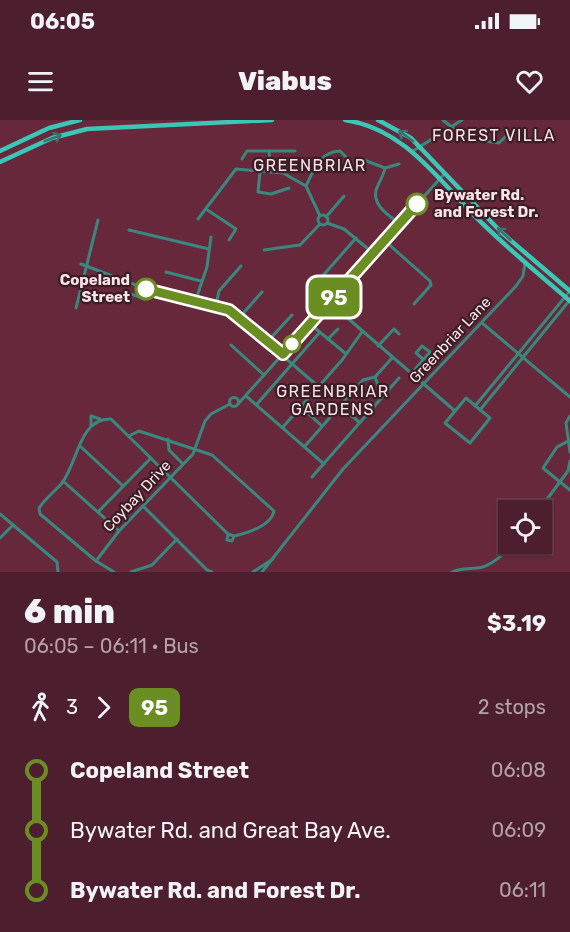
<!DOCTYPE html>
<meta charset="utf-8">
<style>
:root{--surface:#4d1e2d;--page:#542735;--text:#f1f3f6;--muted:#b3a2aa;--line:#643c49}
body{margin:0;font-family:Rubik,sans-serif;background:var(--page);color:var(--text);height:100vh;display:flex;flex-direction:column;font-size:22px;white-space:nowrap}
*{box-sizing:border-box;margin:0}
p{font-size:20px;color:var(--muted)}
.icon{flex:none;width:33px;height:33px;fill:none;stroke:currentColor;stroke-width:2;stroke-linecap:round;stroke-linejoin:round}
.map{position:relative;height:452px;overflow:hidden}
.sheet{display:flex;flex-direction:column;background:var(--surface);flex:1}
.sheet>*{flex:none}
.badge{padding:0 12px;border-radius:9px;font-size:21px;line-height:39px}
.buttons{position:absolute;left:498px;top:380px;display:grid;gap:12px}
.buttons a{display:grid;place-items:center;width:54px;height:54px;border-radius:0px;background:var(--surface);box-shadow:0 2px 4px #0004,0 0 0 2px var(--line);font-size:30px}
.map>.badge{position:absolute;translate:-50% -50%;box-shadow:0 0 0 3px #fff}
.legs{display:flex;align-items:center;gap:9px;height:66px;padding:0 24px;font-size:20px}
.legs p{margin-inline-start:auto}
.head{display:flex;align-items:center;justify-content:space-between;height:102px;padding:0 24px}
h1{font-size:33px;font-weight:800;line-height:45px}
ul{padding:0 24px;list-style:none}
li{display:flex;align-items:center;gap:21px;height:60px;font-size:22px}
li i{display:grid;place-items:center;width:9px;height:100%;margin:0 8px;background:currentColor}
li i::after{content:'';width:15px;height:15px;margin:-8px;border:4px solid;border-radius:50%;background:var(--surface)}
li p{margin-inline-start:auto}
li:first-child i{background:linear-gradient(#0000 50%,currentColor 0)}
li:last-child i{background:linear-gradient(currentColor 50%,#0000 0)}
.status{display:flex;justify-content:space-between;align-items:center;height:42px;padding:0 30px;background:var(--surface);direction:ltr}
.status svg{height:16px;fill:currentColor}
header{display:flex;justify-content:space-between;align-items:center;height:78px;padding:0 24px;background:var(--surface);font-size:27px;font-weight:800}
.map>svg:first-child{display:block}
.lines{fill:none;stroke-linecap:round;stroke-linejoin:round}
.minor{stroke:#39887d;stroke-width:3}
.major{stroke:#3ac7b5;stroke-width:4.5}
.oneway{stroke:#3a726d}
.line-1-casing{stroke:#fff;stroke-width:14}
.line-1{stroke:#6b8e23;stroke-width:9}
.stop-1-dot{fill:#fff;stroke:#6b8e23;stroke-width:3}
.labels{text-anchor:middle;stroke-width:4.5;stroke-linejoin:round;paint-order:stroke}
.stop-label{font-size:15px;font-weight:bold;fill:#fbe3e8;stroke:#3a1d25;text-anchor:start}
.street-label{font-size:15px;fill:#fbe3e8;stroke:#3a1d25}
.neighbourhood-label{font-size:16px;letter-spacing:1.5px;fill:#fbe3e8;stroke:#3a1d25}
</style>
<div class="status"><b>06:05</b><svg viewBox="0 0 49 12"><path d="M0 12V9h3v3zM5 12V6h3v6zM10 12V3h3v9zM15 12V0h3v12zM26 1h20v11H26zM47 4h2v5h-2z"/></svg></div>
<header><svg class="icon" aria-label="menu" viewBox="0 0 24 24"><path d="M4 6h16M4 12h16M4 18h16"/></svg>Viabus<svg class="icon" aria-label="heart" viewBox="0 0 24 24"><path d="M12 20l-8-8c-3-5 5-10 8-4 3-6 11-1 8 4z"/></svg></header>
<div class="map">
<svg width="570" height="452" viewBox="0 0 570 452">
<rect width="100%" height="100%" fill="#67283c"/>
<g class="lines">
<g class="minor">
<path d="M443,0L465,18L499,23L510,12"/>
<path d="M269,31L271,52"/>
<path d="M413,31L462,0"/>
<path d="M242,39L247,31H295"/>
<path d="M364,40L385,48L399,44"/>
<path d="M385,48C383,57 379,62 376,70C372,86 390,96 400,104"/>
<path d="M260,52L258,72L271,74L289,68"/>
<path d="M306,66C314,50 319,32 340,31L347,38"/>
<path d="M206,89L236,109L229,120"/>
<circle cx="323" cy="100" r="5"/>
<path d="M326,97L344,76"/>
<path d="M198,99L236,49L283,53L306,66L320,96"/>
<path d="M327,103L344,109L373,133"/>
<path d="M129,110L209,129"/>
<path d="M385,121L430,161L431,165L414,184"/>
<path d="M264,130L300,125L320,104"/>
<path d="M81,144L149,170L229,190L319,267"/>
<path d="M166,152L201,161"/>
<path d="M311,164L320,159L356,118"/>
<path d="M131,174L145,179L149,170"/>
<path d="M195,182L207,147L211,117"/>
<path d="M329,182L455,291"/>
<path d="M216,185L219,171L241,146"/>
<path d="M76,188L98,100"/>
<path d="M240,197L262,172"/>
<path d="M482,203L570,277"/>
<path d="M310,204L345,233"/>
<path d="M328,219L338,209"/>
<path d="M268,221L292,195"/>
<path d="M231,225L264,255"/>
<path d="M378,226L394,209L399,214"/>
<path d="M411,254L430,232L422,226L416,233L423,239"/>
<path d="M375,257L378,265L387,272"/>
<path d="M246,276L324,344"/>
<circle cx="234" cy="282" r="4.5"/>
<path d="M466,278L490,298L470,323L445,303Z"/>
<path d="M238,284L445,53"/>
<path d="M257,284L320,212"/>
<path d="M340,286L359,302"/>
<path d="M475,286L570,171"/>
<path d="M301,287L322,306"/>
<path d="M480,290L569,181"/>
<path d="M570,296L566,303L570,332"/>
<path d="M91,306V296L100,299"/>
<path d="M283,307L342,240L362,212"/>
<path d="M129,316L139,311L212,335L274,391C271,406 247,413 234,416"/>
<path d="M168,319L169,330L183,344"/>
<path d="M570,320L557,327L543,348L570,370"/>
<path d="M80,326L122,365"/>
<path d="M305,326L363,260L375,257L392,238"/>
<path d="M312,357L399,258"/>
<path d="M63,361L119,411"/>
<path d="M143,386L207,450L212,452"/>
<path d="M539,390L568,351L570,341"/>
<path d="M98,392L151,338"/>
<path d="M0,394L57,442L58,452"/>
<path d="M0,418L13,405"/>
<path d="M96,441L119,411L193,334L205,301L211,294L230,284"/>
<path d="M114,452L96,441L40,394L39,388C46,378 55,371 62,363C78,342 79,298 111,299L228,414L227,420L232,421L234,416L228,414"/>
<path d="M131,452L152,445L177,419"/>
<path d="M253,452L273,439"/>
<path d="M262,452L343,349L516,166L523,156L525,143"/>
<path d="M452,452C461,448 468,449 477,448C490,447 505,433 514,423"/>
</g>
<g class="major">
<path d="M345,0C408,9 442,66 484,105C512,132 541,156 570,181"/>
<path d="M378,0L411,18L502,113L570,171"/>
<path d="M0,31L49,8L80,0"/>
<path d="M0,42L52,18L87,9L272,0"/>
</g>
</g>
<defs><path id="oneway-shaft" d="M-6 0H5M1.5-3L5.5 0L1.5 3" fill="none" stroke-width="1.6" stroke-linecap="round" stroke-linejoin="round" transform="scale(1.5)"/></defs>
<g class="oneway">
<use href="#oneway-shaft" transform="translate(406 16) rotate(-144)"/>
<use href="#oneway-shaft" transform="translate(53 18) rotate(-21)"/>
<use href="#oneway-shaft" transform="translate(504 114) rotate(-137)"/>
</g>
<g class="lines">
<g class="line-1-casing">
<path id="line-1" d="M146,169L229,190L283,234L417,84"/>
</g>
<use href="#line-1" class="line-1"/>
</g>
<g class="stop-1-dot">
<circle cx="417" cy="84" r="10"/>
<circle cx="146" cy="169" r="10"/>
<circle cx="292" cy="224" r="8"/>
</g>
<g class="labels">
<g class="stop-label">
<text x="434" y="80">Bywater Rd.<tspan x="434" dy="17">and Forest Dr.</tspan></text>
<text x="130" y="165" text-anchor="end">Copeland<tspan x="130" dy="17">Street</tspan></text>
</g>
<g class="street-label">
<text transform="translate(450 220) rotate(-47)" y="5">Greenbriar Lane</text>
<text transform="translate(137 376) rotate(-47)" y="5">Coybay Drive</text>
</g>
<g class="neighbourhood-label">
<text x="494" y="21">FOREST VILLA</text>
<text x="310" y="51">GREENBRIAR</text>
<text x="333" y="277">GREENBRIAR<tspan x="333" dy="18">GARDENS</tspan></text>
</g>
</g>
</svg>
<div class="buttons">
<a><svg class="icon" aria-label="locate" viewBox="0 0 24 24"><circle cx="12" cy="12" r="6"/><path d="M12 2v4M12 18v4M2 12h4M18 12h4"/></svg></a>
</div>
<b class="badge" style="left:334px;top:177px;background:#6b8e23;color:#fff">95</b>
</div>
<section class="sheet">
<div class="head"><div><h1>6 min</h1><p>06:05 – 06:11 · Bus</p></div><b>$3.19</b></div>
<div class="legs"><svg class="icon" aria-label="walk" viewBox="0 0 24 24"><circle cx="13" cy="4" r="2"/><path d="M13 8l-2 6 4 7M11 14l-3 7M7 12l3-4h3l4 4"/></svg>3<svg class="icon" aria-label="forward" viewBox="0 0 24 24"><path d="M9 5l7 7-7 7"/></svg><b class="badge" style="background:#6b8e23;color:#fff">95</b><p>2 stops</p></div>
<ul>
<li><i style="color:#6b8e23"></i><b>Copeland Street</b><p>06:08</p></li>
<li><i style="color:#6b8e23"></i><span>Bywater Rd. and Great Bay Ave.</span><p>06:09</p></li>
<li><i style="color:#6b8e23"></i><b>Bywater Rd. and Forest Dr.</b><p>06:11</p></li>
</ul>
</section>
